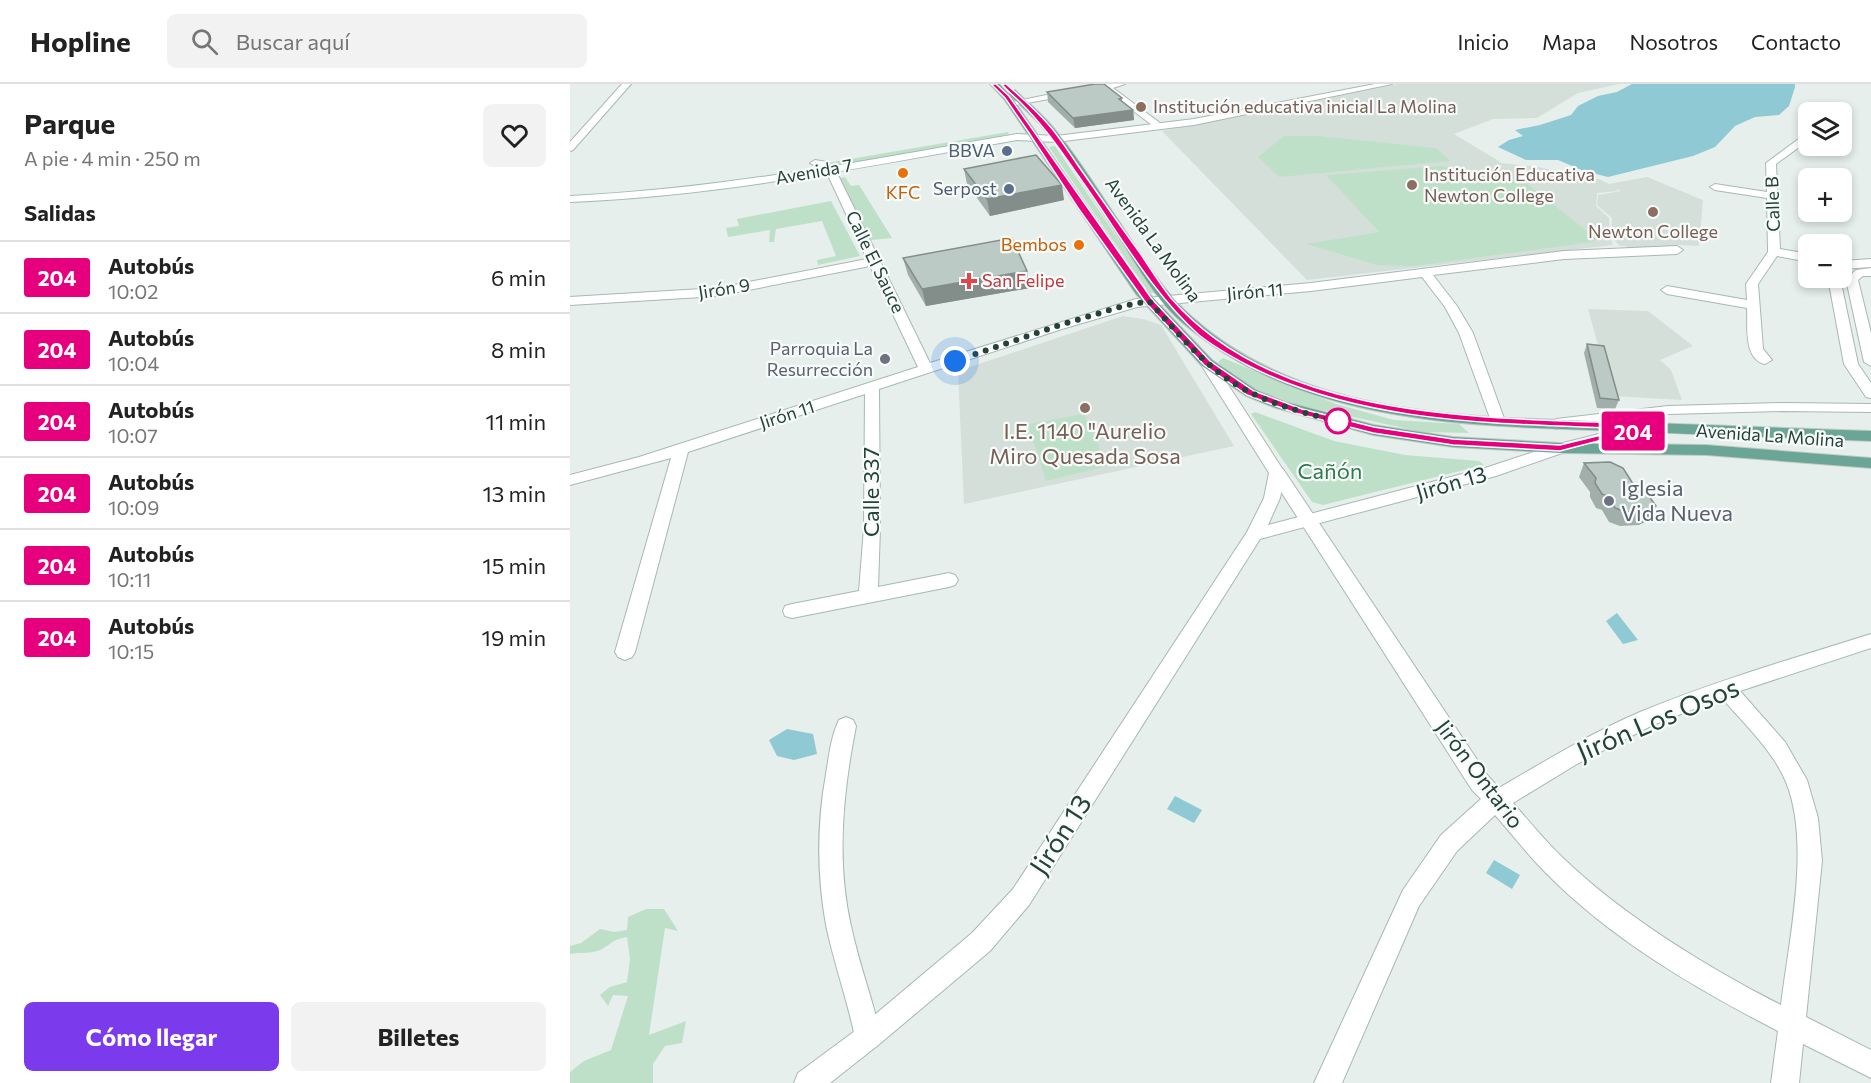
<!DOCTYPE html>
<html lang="es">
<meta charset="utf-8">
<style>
:root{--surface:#fff;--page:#f2f2f2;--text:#222;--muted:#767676;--line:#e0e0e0;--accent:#7c3aed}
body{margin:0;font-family:Commissioner,sans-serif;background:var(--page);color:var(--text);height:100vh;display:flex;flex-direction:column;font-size:22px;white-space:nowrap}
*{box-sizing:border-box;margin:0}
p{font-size:20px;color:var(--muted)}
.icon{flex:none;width:33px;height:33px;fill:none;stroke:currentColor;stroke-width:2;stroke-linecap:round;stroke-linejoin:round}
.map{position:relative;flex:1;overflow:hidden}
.sheet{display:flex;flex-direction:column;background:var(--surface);width:570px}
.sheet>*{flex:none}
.badge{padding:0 12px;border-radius:4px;font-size:21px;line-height:39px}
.fabs{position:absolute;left:1228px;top:18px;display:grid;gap:12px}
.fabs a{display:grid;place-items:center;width:54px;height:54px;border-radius:9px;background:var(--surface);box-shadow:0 3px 9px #0003;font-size:30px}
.you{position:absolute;width:30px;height:30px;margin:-15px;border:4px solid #fff;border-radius:50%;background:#1a73e8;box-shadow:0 0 0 9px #1a73e833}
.map>.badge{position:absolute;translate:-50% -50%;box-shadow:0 0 0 3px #fff}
h2{padding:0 24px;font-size:22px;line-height:54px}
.round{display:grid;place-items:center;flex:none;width:63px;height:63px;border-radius:9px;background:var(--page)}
.overview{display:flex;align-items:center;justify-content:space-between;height:102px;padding:0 24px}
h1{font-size:28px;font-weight:700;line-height:45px}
.cta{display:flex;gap:12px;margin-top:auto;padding:12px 24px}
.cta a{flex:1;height:69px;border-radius:9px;background:var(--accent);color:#fff;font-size:24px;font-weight:700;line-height:69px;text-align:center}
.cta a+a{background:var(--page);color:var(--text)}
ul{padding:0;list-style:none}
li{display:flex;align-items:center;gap:18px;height:72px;padding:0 24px;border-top:2px solid var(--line)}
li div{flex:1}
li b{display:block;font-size:22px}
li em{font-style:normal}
li .badge{min-width:66px;font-weight:700;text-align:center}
header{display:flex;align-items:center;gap:36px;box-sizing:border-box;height:84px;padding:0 30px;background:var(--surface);border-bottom:2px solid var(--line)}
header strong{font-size:28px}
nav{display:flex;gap:33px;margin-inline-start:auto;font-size:21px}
.search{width:420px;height:54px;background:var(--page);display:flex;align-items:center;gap:15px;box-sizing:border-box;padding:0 21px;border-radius:9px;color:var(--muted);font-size:22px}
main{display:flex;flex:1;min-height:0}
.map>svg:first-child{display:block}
.built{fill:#d4dfda}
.green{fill:#bfe0c8}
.water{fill:#8ec9d4}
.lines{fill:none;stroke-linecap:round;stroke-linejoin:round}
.minor-casing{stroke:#a8b8b2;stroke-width:2}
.tertiary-casing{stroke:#a8b8b2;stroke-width:2}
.secondary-casing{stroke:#a4bbb3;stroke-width:2}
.primary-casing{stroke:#c2cac8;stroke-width:2}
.minor{fill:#fff;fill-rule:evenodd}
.tertiary{fill:#fff;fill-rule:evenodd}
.secondary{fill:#fff;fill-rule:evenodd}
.primary{fill:#6aa596;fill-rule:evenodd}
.wall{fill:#a1aea9}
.shaded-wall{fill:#838d89}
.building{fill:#bbcac4;stroke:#838d89;stroke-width:1.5}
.line{fill:#e6007e;stroke:#fff;stroke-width:1.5}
.walk{stroke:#24423a;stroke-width:6;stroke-dasharray:0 10.8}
.education-dot{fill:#8d6e63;stroke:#f7fbf9;stroke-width:2}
.service-dot{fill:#5c6f8a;stroke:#f7fbf9;stroke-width:2}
.food-dot{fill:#e8710a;stroke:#f7fbf9;stroke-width:2}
.health-dot{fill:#e0444e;stroke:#f7fbf9;stroke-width:2}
.worship-dot{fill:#6b7280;stroke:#f7fbf9;stroke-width:2}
.stop-dot{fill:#fff;stroke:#e6007e;stroke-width:3}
.labels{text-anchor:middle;stroke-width:4.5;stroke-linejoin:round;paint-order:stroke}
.far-education-label{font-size:18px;fill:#785e54;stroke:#f7fbf9;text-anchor:start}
.far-service-label{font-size:18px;fill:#4e5e75;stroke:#f7fbf9;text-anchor:end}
.far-street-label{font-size:18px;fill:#24423a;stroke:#f7fbf9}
.far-food-label{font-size:18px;fill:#c56008;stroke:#f7fbf9}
.far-health-label{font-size:18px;fill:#be3a42;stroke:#f7fbf9;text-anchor:start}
.far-worship-label{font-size:18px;fill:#5b616d;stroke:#f7fbf9;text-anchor:end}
.education-label{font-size:22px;fill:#785e54;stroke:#f7fbf9}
.park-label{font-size:22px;fill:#2d7a4b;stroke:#f7fbf9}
.street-label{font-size:22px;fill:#24423a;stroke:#f7fbf9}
.worship-label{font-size:22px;fill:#5b616d;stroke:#f7fbf9;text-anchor:start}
.near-street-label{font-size:27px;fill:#24423a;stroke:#f7fbf9}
</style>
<header>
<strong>Hopline</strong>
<div class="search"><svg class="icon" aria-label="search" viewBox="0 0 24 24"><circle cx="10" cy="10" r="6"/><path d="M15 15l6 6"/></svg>Buscar aquí</div>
<nav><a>Inicio</a><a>Mapa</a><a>Nosotros</a><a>Contacto</a></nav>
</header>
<main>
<section class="sheet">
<div class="overview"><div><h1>Parque</h1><p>A pie · 4 min · 250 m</p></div><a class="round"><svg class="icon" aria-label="heart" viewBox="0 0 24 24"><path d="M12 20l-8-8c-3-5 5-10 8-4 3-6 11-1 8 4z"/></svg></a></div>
<h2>Salidas</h2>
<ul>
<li><span class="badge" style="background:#e6007e;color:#fff">204</span><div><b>Autobús</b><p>10:02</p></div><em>6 min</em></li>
<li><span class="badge" style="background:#e6007e;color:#fff">204</span><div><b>Autobús</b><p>10:04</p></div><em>8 min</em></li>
<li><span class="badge" style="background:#e6007e;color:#fff">204</span><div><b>Autobús</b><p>10:07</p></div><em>11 min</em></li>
<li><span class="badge" style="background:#e6007e;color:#fff">204</span><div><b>Autobús</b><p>10:09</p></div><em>13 min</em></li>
<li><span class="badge" style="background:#e6007e;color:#fff">204</span><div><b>Autobús</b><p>10:11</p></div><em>15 min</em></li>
<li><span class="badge" style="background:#e6007e;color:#fff">204</span><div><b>Autobús</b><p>10:15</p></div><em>19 min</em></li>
</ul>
<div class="cta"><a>Cómo llegar</a><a>Billetes</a></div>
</section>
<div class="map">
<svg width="1301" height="999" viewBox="0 0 1301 999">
<rect width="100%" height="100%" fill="#e6efeb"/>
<g class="built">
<path d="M828,0H1049L1008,9L967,34L923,35L884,50L932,79L968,83L1031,96L1039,100L1077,93L1133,116L1129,162L1108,161L1057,165L1056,162H1050L1041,153L1042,134L1027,121L1028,111L1051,107L1045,104L1048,107L1027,109L1026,122L1039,134L1040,153L1043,161L737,196L592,47Z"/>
<path d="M1018,225L1078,227L1123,262L1090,276L1101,286L1112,316L1042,312Z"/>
<path d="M553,232L573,235L591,241L664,362L394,420L388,287Z"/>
</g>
<g class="green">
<path d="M438,48L439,51L264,82L257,79Z"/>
<path d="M714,52H748L866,64L880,77L709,93L688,73Z"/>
<path d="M485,62L585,209H579L479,63Z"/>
<path d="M871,82L917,90H945L1027,155L1022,158L845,182L807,181L736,160L809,148L756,91Z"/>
<path d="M275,93L281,102L289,101L322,154L301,156L268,94Z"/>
<path d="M261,117L290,172L248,181L247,176L266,172L252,137L206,145L204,158H199L200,146L158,153L156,144L169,142L167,135Z"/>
<path d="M653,274L766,320L824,336L889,340L899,349L852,348L724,320L678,302L655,286L648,278Z"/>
<path d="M685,328L764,357L835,371L909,377L914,381L753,421L742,418L681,330Z"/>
<path d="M514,330L538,382L476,397L458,340Z"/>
<path d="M76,825H94L108,847L95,844L79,951L116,937L112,959L95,962L83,980V999H0V988L14,977L41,966L58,912L43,911L38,922L30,911L40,903L57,898L60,875L57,853C40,856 43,860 30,866C20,870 10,868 0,870V862L11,859L30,845L44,848L57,846L58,833Z"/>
</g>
<g class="water">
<path d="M1062,0H1225V3L1219,22L1209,31L1185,33L1165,42L1145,63L1123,72L1038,93L1014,87L988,76H956L928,63L939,56L953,52L945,46L970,41L1001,31L1008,22L1028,12L1047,8Z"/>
<path d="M1047,529L1068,556L1053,560L1036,537Z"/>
<path d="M217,645L243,650L247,670L224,676L207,672L199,656Z"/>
<path d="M605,712L632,726L624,739L597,725Z"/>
<path d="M924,776L950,791L942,805L916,789Z"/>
</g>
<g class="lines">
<g class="minor-casing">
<g id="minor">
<path d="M52,0H61L3,66L0,67V58Z"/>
<path d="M530,0H555L543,4L590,39L582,41L534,5L441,22L437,19Z"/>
<path d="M1234,51H1239V56L1206,80L1210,165L1239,170V178L1207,172L1188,200L1193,265L1202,276L1195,280C1173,275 1178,241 1177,224L1097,210L1091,206L1097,202L1177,216L1176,200L1198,168L1197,114L1145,106L1140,103L1145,100L1197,108L1196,79Z"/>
<path d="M245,76L257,78L265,85L360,279L566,215L741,199L994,167L1107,162L1113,166L1107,170L994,175L863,191L887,222L903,249L935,337L928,342L921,337L889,249L875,223L852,193L741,207L567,223L492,245L309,305L310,444L308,503L379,489L385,491L388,496L385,501L379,503L222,534L215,532L213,527L215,522L222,520L289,507L294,444L295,310L118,368L65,568L62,573L55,576L48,573L45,568L101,374L0,401V391L69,373L348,283L300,182L148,212L0,221V213L148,204L297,175L256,87L240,79Z"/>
<path d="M707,384L713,385L918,692L929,704C975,677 1021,649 1070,628C1146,597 1224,574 1301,550V564L1170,607L1215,658L1237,696L1248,734L1252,777L1236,933L1301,966V994L1233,960L1229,999H1201L1208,947C1126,905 1041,855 976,789C958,771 942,750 925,731L887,767L849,822L772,999H744L833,806L871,751L911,715L902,706L699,389ZM1152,614C1174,640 1202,665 1216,698C1241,759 1219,855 1211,921C1138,884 1052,831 993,774C975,757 959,737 943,719L1007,680L1083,641Z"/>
<path d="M276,633L283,636L286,642C273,708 266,776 281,842C289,880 303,916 311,953L307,962L298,966L289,962L285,953C277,915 264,879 256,841C247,792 247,739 256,690C259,672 261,652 269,636Z"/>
</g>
</g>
<g class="tertiary-casing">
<g id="tertiary">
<path d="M805,0H822L624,41L486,58L481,55L486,52L624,35Z"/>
<path d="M1301,175V183L1272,185V177Z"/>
<path d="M1301,184V192H1293L1288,196L1301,249V282L1294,278L1276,195L1286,186Z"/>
<path d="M1258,194H1270L1288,280L1301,299V314L1296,313L1274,280Z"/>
<path d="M637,275L644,279L715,389L710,414L698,441L915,384L985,361L1077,338L1085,343L1082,346L995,368L926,392L690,455L459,821L420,867L307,962L260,999H224L228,989L289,944L402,849L443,805L677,448L694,414L699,389L630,279Z"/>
<path d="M1213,319L1301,320V328L1213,327L1098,330L986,345L979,340L986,335L1098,322Z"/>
</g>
</g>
<g class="secondary-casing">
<path id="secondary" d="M447,50L486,52L491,55L486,58L447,56C298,82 151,112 0,118V112C151,105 298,76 447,50Z"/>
</g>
<g class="primary-casing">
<g id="primary">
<path d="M420,0H429L440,11L574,204L642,276L686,306L716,318L804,341L883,353L990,359L1136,361L1301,374V384L1136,371L990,369L883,363L803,351L706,324L676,312L632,282L566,210L434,15Z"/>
<path d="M439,6H445C457,18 470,28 481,41C504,68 524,100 544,130C568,165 590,205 622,233C737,336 907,333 1052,338C1135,341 1218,344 1301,347V357C1218,354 1135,351 1052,347C902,342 736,342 614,240C588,219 570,186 552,158C530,124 508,90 484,57L470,40L439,10Z"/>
</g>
</g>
<use href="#minor" class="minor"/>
<use href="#tertiary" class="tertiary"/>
<use href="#secondary" class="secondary"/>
<use href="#primary" class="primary"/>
</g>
<g class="wall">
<path d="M477,8L552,14V18L563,26L564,36L505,44L478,18Z"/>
<path d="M394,85L494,116L420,132L397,100Z"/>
<path d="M333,174L460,204L356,222L338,191Z"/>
<path d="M1017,260L1049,316L1045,325L1027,324L1014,269Z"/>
<path d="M1014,379L1053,384L1079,436L1068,441L1050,442L1039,438L1032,426L1026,424L1020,413V408L1009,393Z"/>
</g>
<g class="shaded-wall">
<path d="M563,26L564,36L505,44L503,34Z"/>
<path d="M492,101L494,116L420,132L417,115Z"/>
<path d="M457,187L460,204L356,222L352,205Z"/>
<path d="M1086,422L1079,436L1068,441L1074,427Z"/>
</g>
<g class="building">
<path d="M525,0H534L552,14L549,15L563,26L503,34L477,8Z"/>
<path d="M466,71L492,101L417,115L394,85Z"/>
<path d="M442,154L457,187L352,205L333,174Z"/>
<path d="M1017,260L1034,262L1049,316L1030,314Z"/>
<path d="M1040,378L1053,384L1067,406L1076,408L1086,422L1074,427L1056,428L1045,424L1038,412L1032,410L1025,399L1026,394L1014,379Z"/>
</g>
<path class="line" d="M421,0H426L439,12L582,215L640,277L684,307L732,325L804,343L883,355L990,361L1056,345C929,339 795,341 679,282C662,273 644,263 629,251C582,209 550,151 514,100C493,70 476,44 450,18C444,12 435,5 432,0H436C450,12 465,25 478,40C489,52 498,67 507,80C528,110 549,140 570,169C580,184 590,200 601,214C710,341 924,333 1077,340L1082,343L990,367L883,361L803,349L725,329L677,311L634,281L576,219L508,124L459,49L435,14Z"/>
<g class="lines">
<path class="walk" d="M385,277L487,242L553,222L579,217C601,241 622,267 647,287C682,316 727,327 770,338L768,337"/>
</g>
<g class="education-dot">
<circle cx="571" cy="23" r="6"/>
<circle cx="842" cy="101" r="6"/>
<circle cx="1083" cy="128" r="6"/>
<circle cx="515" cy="324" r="6"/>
</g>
<g class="service-dot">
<circle cx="437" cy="67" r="6"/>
<circle cx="439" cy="105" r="6"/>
</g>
<g class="food-dot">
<circle cx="333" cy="89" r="6"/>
<circle cx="509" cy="161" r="6"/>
</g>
<path class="health-dot" d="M396 188h6v6h6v6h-6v6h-6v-6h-6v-6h6z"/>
<g class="worship-dot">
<circle cx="315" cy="275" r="6"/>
<circle cx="1039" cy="417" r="6"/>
</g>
<circle class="stop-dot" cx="768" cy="337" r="12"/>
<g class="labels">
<g class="far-education-label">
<text x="583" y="29">Institución educativa inicial La Molina</text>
<text x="854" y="97">Institución Educativa<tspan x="854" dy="21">Newton College</tspan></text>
<text x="1083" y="154" text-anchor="middle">Newton College</text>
</g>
<g class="far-service-label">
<text x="425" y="73">BBVA</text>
<text x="427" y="111">Serpost</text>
</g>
<g class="far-street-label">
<text transform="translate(244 88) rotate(-10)" y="6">Avenida 7</text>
<text transform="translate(1203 120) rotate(-92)" y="6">Calle B</text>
<text transform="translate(583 156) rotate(54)" y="6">Avenida La Molina</text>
<text transform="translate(305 178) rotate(64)" y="6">Calle El Sauce</text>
<text transform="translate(154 205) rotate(-9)" y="6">Jirón 9</text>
<text transform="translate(685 208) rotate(-5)" y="6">Jirón 11</text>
<text transform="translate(217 331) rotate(-18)" y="6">Jirón 11</text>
<text transform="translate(1200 352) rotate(4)" y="6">Avenida La Molina</text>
</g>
<g class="far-food-label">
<text x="333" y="115">KFC</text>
<text x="497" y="167" text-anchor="end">Bembos</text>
</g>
<g class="far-health-label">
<text x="412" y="203">San Felipe</text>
</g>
<g class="far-worship-label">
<text x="303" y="271">Parroquia La<tspan x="303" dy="21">Resurrección</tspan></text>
</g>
<g class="education-label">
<text x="515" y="355">I.E. 1140 "Aurelio<tspan x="515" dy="25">Miro Quesada Sosa</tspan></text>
</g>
<g class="park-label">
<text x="760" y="395">Cañón</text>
</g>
<g class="street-label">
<text transform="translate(881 399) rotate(-16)" y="8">Jirón 13</text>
<text transform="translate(301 408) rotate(-90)" y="8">Calle 337</text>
<text transform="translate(910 690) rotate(53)" y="8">Jirón Ontario</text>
</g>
<g class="worship-label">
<text x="1051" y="412">Iglesia<tspan x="1051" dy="25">Vida Nueva</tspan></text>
</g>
<g class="near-street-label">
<text transform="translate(1088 636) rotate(-23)" y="9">Jirón Los Osos</text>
<text transform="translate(491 751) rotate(-57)" y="9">Jirón 13</text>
</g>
</g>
</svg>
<div class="fabs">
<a><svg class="icon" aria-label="layers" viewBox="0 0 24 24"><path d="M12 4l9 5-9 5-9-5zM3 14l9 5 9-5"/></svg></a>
<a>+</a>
<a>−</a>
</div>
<div class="you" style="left:385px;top:277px"></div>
<b class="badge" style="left:1063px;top:347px;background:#e6007e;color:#fff">204</b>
</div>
</main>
